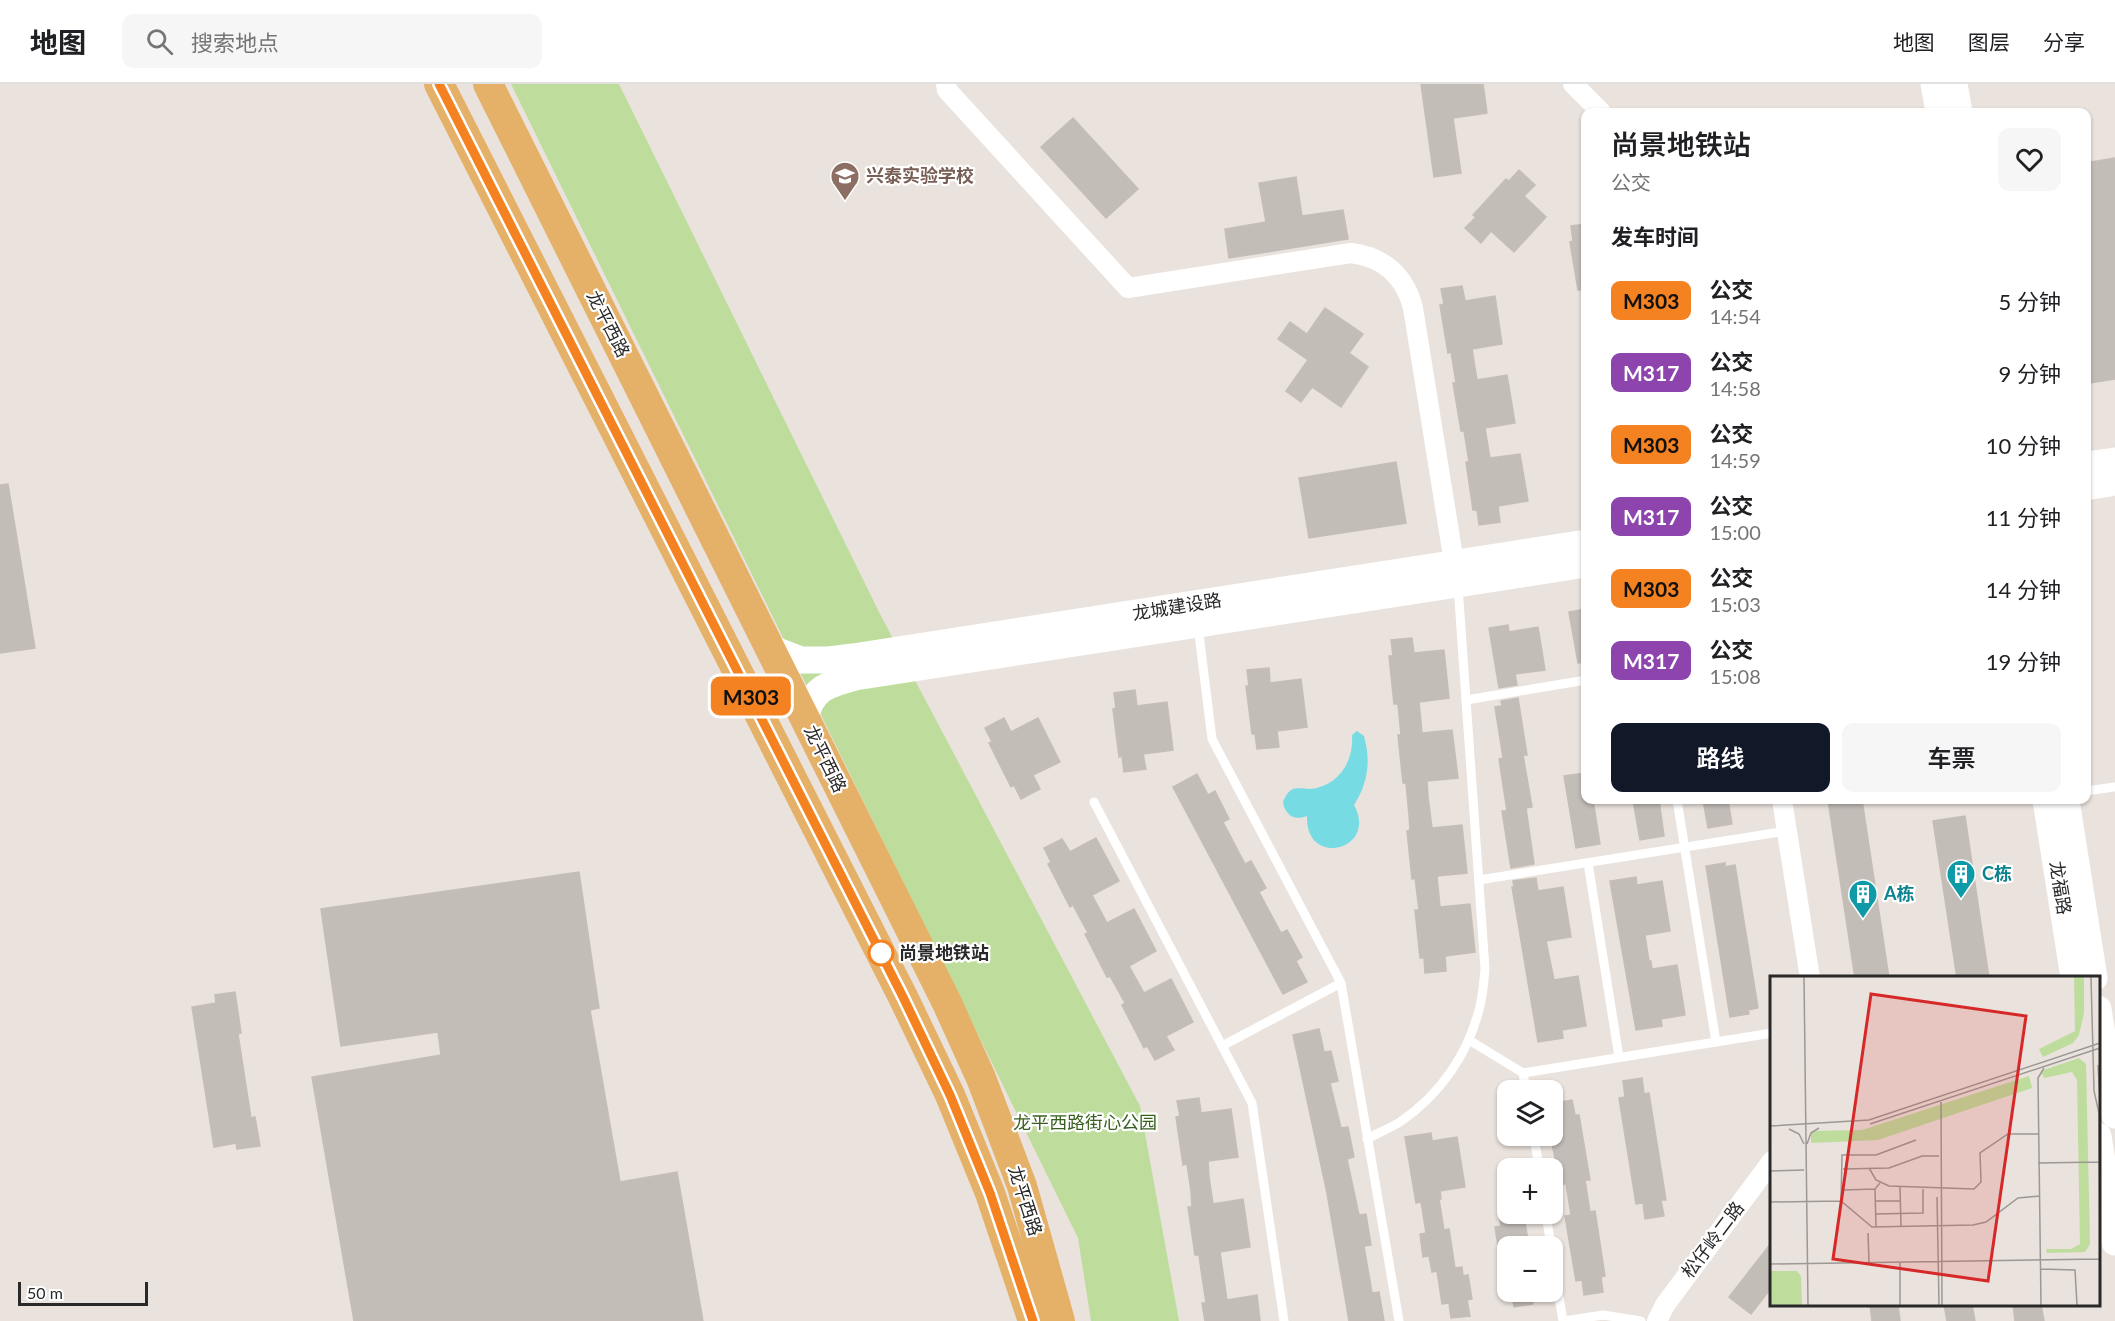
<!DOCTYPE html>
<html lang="zh">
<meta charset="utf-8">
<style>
:root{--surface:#fff;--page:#f6f6f6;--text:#202124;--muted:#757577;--line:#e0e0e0;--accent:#111827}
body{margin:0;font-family:Lato,"Noto Sans SC",sans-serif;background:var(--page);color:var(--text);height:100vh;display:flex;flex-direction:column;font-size:22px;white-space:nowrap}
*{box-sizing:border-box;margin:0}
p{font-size:20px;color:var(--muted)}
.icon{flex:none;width:33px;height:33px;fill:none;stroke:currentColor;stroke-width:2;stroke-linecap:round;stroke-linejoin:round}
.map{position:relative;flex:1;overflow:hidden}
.drawer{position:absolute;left:1581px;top:24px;width:510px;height:696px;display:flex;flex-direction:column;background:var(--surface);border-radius:12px;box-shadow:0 2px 4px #0004}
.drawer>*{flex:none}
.badge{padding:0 12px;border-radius:9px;font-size:21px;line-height:39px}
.buttons{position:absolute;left:1497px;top:996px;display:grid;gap:12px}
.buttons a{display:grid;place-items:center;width:66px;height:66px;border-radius:12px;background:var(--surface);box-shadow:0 2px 4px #0004;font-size:30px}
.scale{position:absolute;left:18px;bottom:15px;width:130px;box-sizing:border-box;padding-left:6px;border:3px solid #292929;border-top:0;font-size:16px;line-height:21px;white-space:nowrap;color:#292929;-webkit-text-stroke:4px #fff;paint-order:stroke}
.map>.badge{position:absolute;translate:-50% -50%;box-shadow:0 0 0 3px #fff}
h2{padding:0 30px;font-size:22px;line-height:54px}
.round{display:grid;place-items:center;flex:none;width:63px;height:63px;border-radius:12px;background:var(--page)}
.summary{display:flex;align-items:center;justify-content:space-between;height:102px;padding:0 30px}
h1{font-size:28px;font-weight:600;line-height:45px}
.cta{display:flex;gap:12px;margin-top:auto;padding:12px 30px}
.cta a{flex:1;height:69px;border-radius:12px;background:var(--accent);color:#fff;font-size:24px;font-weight:600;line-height:69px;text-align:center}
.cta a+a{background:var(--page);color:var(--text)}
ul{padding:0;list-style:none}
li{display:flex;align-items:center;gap:18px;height:72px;padding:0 30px}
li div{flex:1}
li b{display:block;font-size:22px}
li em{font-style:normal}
li .badge{min-width:66px;font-weight:700;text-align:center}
header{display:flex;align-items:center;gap:36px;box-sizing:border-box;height:84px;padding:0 30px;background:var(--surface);border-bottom:2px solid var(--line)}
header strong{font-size:28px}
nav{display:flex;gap:33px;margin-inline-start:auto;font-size:21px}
.search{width:420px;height:54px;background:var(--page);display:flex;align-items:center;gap:15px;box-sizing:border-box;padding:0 21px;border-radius:12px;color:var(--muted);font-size:22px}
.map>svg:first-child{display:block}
.green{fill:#bedd9d}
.water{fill:#77dbe4}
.building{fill:#c3bdb8;stroke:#c5bdb6;stroke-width:1.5}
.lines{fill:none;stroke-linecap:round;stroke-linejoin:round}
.lane{stroke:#fff;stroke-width:9}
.street{stroke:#fff;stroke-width:20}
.secondary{stroke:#fff;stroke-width:27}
.primary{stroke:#e5b067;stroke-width:30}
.line-casing{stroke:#fff;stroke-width:14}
.line{stroke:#f58220;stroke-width:9}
.stop-dot{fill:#fff;stroke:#f58220;stroke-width:3}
.labels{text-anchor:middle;stroke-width:4.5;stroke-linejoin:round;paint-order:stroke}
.education-label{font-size:18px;font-weight:bold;fill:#785e54;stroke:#fff;text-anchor:start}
.street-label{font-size:18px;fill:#292929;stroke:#fff}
.culture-label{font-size:18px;font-weight:bold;fill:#0d838f;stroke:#fff;text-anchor:start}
.stop-label{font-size:18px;font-weight:bold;fill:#292929;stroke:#fff;text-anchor:start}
.park-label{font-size:18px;fill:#396020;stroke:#fff}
.inset-road{fill:none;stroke:#9d9894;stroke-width:1.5}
.view{fill:#d62828;fill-opacity:0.15;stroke:#d62828;stroke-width:3}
.inset-edge{fill:none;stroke:#292929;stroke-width:3}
</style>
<header>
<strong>地图</strong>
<div class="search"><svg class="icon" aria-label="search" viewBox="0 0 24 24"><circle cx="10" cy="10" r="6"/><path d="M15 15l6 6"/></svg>搜索地点</div>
<nav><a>地图</a><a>图层</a><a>分享</a></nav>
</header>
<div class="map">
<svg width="2115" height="1237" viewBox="0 0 2115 1237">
<rect width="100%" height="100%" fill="#eae2dc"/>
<path class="green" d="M511,0H619L880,530L1140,1022L1179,1237H1091L1078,1154Z"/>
<path class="water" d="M1357,647L1364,652C1371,677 1368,699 1354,721C1379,766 1305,785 1307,732C1294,737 1285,731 1283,718C1285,713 1287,709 1291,706C1297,703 1303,705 1310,705C1339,702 1354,677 1352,651Z"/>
<g class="building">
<path d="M1421,0H1483L1487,29L1453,34L1461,89L1434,93Z"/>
<path d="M1073,34L1138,105L1106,134L1041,63Z"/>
<path d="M2115,74V295L2090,299L2086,278V79Z"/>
<path d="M1519,86L1535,101L1524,112L1546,133L1514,168L1491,147L1481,159L1465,144L1476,133L1473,131L1506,95L1509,97Z"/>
<path d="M1296,93L1302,132L1343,126L1348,155L1229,174L1225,145L1266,138L1259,99Z"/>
<path d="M1586,140V206H1578L1570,158L1573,157L1571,142Z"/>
<path d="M1462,202L1465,217L1495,212L1502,260L1472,265L1477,296L1507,291L1515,339L1485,344L1490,374L1520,370L1528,417L1498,422L1500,438L1479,441L1477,426H1473L1466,378H1469L1464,347H1461L1453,299H1456L1451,268L1448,269L1440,221L1444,220L1441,205Z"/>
<path d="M1325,224L1363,250L1349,269L1368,283L1341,323L1312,303L1301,318L1286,307L1308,276L1278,255L1290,238L1307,250Z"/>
<path d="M1396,378L1406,439L1309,454L1299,394Z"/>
<path d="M8,400L35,564L0,569V401Z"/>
<path d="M1586,525V578L1578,579L1569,528Z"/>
<path d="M1508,541L1509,548L1538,543L1545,586L1515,590L1517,601L1499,604L1489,544Z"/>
<path d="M1412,554L1414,569L1444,566L1449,614L1419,618L1422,649L1452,646L1458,694L1427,697L1428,713L1432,744L1462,741L1467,789L1437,792L1440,823L1470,820L1475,868L1445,872L1446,887L1425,889L1424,874H1420L1415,826H1419L1415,794L1412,795L1407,747L1410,746L1409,731L1406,699H1403L1398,651H1401L1398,620H1394L1389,572H1393L1391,556Z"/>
<path d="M1269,584L1270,599L1301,595L1307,643L1277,647L1279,663L1257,665L1255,650H1252L1246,602H1249L1247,586Z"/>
<path d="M1135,606L1137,622L1167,618L1173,666L1143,670L1146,685L1124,688L1122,672L1119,673L1113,625L1116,624L1114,609Z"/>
<path d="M1518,614L1527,671H1523L1532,723L1526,724L1534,780L1511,784L1502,727H1507L1499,675L1503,674L1495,623L1502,622L1501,617Z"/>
<path d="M1004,634L1011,648L1038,634L1060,678L1033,691L1040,705L1021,715L1014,701L1011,703L989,659L992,658L985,644Z"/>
<path d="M1586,689V716H1593L1600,760L1576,764L1564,692Z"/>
<path d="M1197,690L1208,711L1215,707L1229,735L1223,738L1245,780L1251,777L1266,804L1259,808L1281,849L1287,846L1302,873L1296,877L1307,898L1283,910L1173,703Z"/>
<path d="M1633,716H1659L1664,752L1640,756Z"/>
<path d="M1703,716H1728L1732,740L1708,744Z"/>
<path d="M1828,716H1862L1889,894H1855Z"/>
<path d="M1965,732L1989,894H1957L1933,737Z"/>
<path d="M1096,754L1119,797L1092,811L1107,839L1134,825L1156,867L1129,882L1144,909L1171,895L1193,938L1166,952L1174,966L1155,976L1147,962L1144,964L1122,921L1125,919L1110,892L1107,893L1085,850L1088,849L1073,821L1070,823L1048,780L1051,778L1044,764L1062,755L1070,768Z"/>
<path d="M1725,779V783L1735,781L1758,924L1748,926L1749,930L1730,933L1706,782Z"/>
<path d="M579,788L599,924L590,926L620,1098L677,1088L703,1237H354L312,993L441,971L438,948L341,962L321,825Z"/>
<path d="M1636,793L1637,801L1662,797L1670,847L1645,851L1649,877H1651L1652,885L1677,881L1685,931L1661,935L1662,942L1636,946L1610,797Z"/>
<path d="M1536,794L1538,807L1563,803L1571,853L1546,857L1554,896L1578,892L1586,942L1562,946L1563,954L1538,958L1512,803H1514L1513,797Z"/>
<path d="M235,908L241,949L238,950L251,1034L255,1033L260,1062L237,1065L236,1059L214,1063L192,923L216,919L215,911Z"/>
<path d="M1319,945L1324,968L1331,967L1338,997L1330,999L1341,1044L1348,1043L1354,1073L1347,1075L1359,1131L1366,1130L1371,1161L1364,1162L1372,1209L1379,1208L1384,1237H1349L1327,1109L1293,951Z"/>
<path d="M1642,994L1644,1010L1649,1009L1666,1116H1661L1664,1132L1645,1135L1643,1119L1636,1120L1619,1014L1625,1013L1623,997Z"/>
<path d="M1199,1014L1201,1029L1231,1025L1238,1073L1208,1077L1209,1093L1213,1120L1243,1115L1250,1163L1220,1168L1227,1216L1257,1211L1260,1237H1205L1202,1219H1206L1201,1186L1199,1171H1195L1188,1123H1192L1191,1107L1187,1080L1183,1081L1176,1033L1180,1032L1177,1017Z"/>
<path d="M1572,1016L1575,1031H1579L1590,1096H1585L1590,1128L1595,1127L1605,1192L1601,1193L1603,1208L1584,1211L1582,1196L1576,1197L1565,1132L1571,1131L1566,1100H1560L1552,1059V1035L1556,1034L1554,1019Z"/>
<path d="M1431,1049L1432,1057L1457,1053L1465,1103L1440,1107L1441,1115H1439L1444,1146L1449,1145L1455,1184L1462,1183L1463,1192L1468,1191L1472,1215L1467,1216L1470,1232L1451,1234L1449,1219L1442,1220L1437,1187L1432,1188L1429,1172L1423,1173L1420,1150L1426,1149L1421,1118L1416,1119L1405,1053Z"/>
<path d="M1499,1130H1519L1520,1139H1525L1529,1162H1498L1495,1143L1501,1142Z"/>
<path d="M1772,1158V1203L1751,1230L1729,1213Z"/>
<path d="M1512,1208H1531L1533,1220L1514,1223Z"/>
<path d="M1870,1221H1898L1900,1237H1872Z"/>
<path d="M1944,1221H1972L1975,1237H1947Z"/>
<path d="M2013,1221H2041L2044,1237H2015Z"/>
</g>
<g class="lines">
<g class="lane">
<path d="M1198,542L1212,655L1341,899L1399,1237"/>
<path d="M1466,616L1586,596"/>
<path d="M2086,707L2115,703"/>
<path d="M1677,716L1716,958"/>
<path d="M1094,718L1252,1019L1284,1237"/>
<path d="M1588,779L1619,973"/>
<path d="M1479,796L1786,747"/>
<path d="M1469,956L1523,989L1526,1006"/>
<path d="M1222,962L1341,899"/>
<path d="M1523,989L1772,949"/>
<path d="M1534,1052L1539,1084"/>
<path d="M1367,1055C1378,1049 1390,1044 1400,1038C1440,1011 1469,969 1480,922C1483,910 1484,897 1485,885L1458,502"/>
<path d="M1546,1130L1551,1162"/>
<path d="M1552,1170L1563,1237"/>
<path d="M1564,1237L1603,1231L1641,1237"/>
</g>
<g class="street">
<path d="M946,0L947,6L1128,204L1351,169C1384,173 1405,192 1413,224L1456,491"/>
<path d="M1573,0L1601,28"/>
<path d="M1782,716L1810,894"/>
<path d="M1657,1237L1665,1221L1772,1077"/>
</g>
<g class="secondary">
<path d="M1934,0L1939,28"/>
<path d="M1954,0L1959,28"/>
<path d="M2086,381L2115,377"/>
<path d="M2086,403L2115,398"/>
<path d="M770,564L801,576H829L853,573L1586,459"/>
<path d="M805,634C812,604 827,601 855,593L1586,480"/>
<path d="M2046,716L2074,894"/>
<path d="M2066,716L2094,894"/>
<path d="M2098,925L2115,1031"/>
<path d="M2098,1052L2115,1158"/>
</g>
<g class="primary">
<path d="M439,0L903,913L950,1011L990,1109L1033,1237"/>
<path d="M488,0L947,919L981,994L1022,1102L1060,1237"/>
</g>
</g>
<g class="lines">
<g class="line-casing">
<path id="line" d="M439,0L903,913L950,1011L990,1109L1033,1237"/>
</g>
<use href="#line" class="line"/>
</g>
<defs>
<g id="school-pin" transform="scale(1.5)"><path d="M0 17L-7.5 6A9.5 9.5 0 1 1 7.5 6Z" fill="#8d6e63" stroke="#fff"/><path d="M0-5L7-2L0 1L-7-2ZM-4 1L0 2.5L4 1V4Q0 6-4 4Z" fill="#fff"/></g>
<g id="building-pin" transform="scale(1.5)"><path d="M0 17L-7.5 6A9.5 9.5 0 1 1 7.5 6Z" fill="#0f9aa8" stroke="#fff"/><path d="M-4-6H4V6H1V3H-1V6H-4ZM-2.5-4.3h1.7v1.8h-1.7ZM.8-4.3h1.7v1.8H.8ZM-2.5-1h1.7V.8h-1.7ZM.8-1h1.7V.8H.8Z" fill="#fff"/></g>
</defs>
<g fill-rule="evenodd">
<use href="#school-pin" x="845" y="92"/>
<use href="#building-pin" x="1961" y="790"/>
<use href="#building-pin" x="1863" y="810"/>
</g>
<circle class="stop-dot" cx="881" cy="869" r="12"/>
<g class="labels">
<g class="education-label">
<text x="866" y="98">兴泰实验学校</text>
</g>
<g class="street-label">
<text transform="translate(608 240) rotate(63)" y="6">龙平西路</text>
<text transform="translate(1177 523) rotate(-9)" y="6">龙城建设路</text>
<text transform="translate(825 675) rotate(64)" y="6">龙平西路</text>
<text transform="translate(2060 804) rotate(81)" y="6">龙福路</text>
<text transform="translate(1025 1117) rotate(72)" y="6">龙平西路</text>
<text transform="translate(1713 1156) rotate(-53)" y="6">松仔岭二路</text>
</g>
<g class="culture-label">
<text x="1982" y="796">C栋</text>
<text x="1884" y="816">A栋</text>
</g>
<g class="stop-label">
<text x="899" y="875">尚景地铁站</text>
</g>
<g class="park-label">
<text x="1085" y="1045">龙平西路街心公园</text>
</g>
</g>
<g transform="translate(1770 892)">
<rect width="330" height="330" fill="#eae2dc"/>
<path d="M304,1H314V37L309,59L303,67L273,81L269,73L305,55ZM309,82L316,88L320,268L315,276L277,277L276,273H301L310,268L307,104L302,96L274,102L271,95ZM259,100L262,112L108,164L41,167V155L92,154ZM0,295H27L31,300L32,329H0Z" fill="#bedd9d"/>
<path class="inset-road" d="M34,1L38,329M321,1L324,115L329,137L330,287M328,89L330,124M171,126L172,329M100,148L330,72M0,150L99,144L330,67M19,153L29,158L34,168M37,168L41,157L49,152M268,187L330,186M99,192L106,204L119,210L204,213L211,206L210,177L238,158H269M73,193L119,192L152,180H169M0,195L34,194M130,211L131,250M105,213L106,251M73,214L105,213L110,207M167,221L169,329M71,225L72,179H106L146,164M105,225H130M0,226L71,225L102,251L203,249L216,246L248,222L270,220M105,238L153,237V213M98,257L99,286M130,286V329M0,288L330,283M271,293L305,294L307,329M271,329L268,102L274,92"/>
<path class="view" d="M101,18L256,40L218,305L63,283Z"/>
<rect width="330" height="330" class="inset-edge"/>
</g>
</svg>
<div class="buttons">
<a><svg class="icon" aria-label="layers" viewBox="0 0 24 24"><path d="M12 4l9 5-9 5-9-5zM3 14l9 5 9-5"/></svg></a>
<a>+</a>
<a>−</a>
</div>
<div class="scale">50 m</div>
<b class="badge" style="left:751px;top:612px;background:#f58220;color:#111">M303</b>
<section class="drawer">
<div class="summary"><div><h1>尚景地铁站</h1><p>公交</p></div><a class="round"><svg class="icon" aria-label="heart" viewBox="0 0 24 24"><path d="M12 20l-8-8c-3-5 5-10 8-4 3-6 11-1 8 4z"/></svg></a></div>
<h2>发车时间</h2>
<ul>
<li><span class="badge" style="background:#f58220;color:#111">M303</span><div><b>公交</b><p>14:54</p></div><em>5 分钟</em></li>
<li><span class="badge" style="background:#8e44ad;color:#fff">M317</span><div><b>公交</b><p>14:58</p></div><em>9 分钟</em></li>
<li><span class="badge" style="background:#f58220;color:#111">M303</span><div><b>公交</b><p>14:59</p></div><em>10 分钟</em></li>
<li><span class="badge" style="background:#8e44ad;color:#fff">M317</span><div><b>公交</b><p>15:00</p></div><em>11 分钟</em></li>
<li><span class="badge" style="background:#f58220;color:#111">M303</span><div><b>公交</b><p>15:03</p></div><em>14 分钟</em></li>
<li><span class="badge" style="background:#8e44ad;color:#fff">M317</span><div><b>公交</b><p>15:08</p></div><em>19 分钟</em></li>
</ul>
<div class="cta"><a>路线</a><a>车票</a></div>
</section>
</div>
